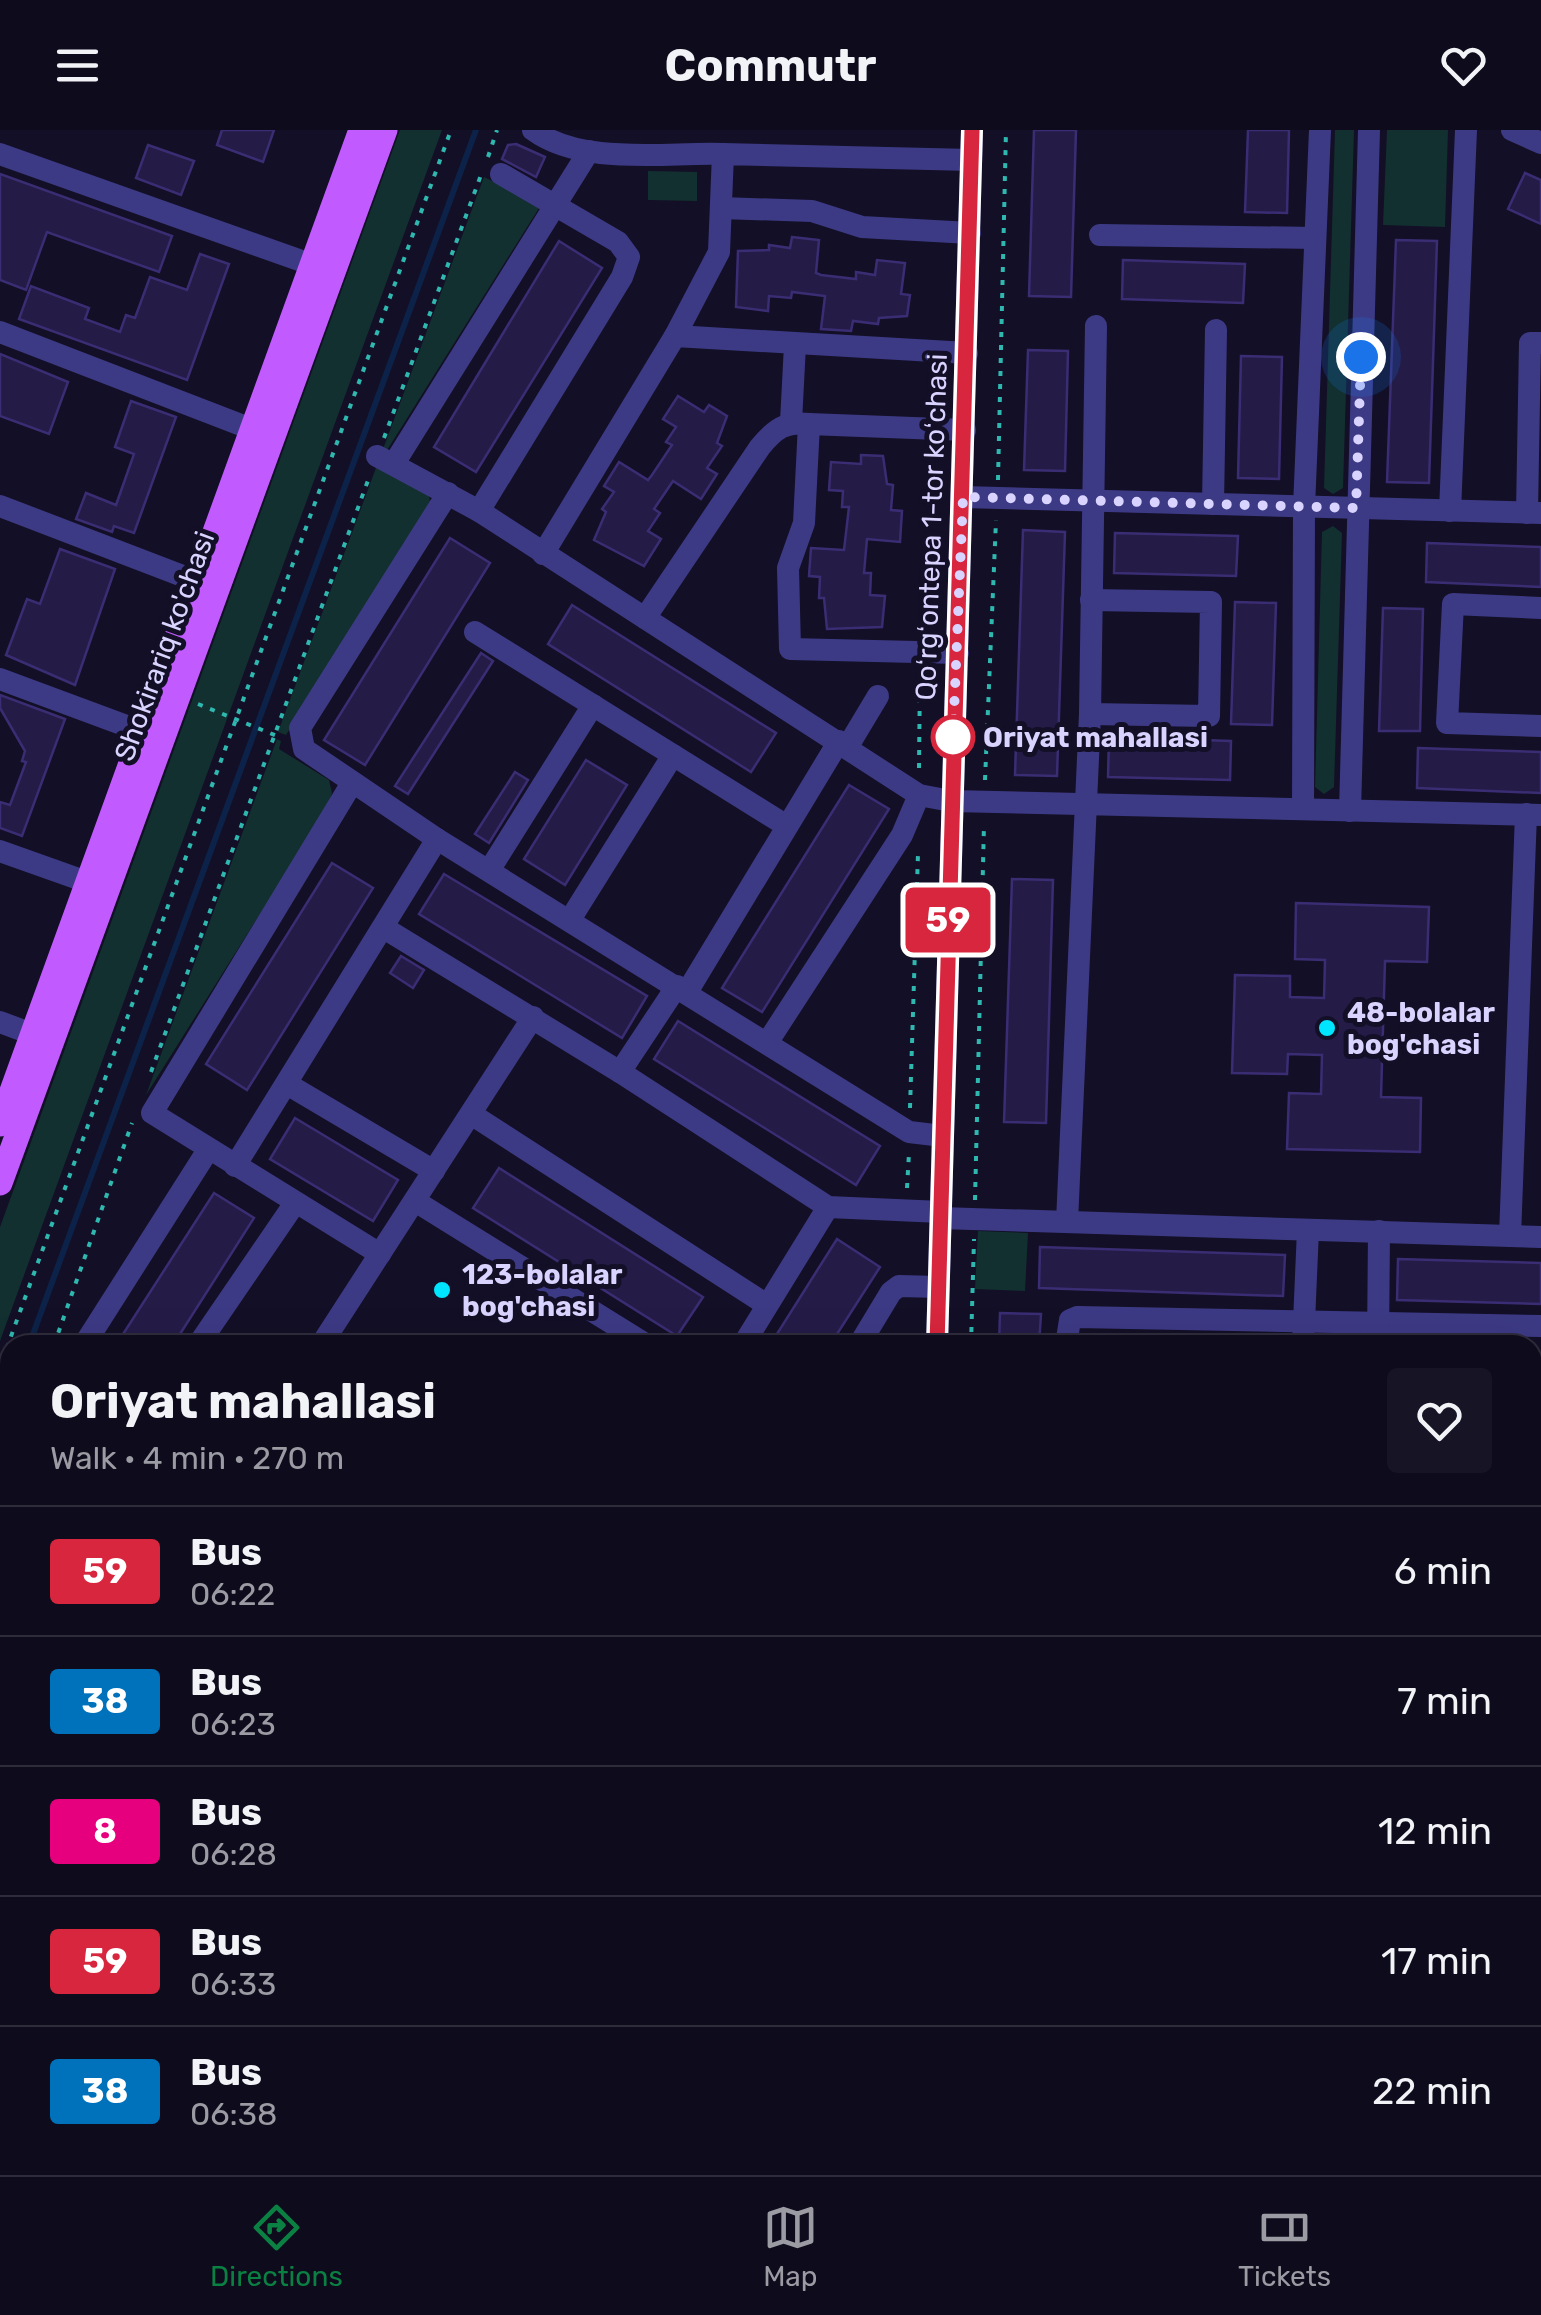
<!DOCTYPE html>
<meta charset="utf-8">
<style>
:root{--surface:#0e0b1c;--page:#171425;--text:#f1f3f6;--muted:#9b9ba3;--line:#2e2b3b;--accent:#0b8043}
body{margin:0;font-family:Rubik,sans-serif;background:var(--page);color:var(--text);height:100vh;display:flex;flex-direction:column;font-size:38px;white-space:nowrap}
*{box-sizing:border-box;margin:0}
p{font-size:32px;color:var(--muted)}
.icon{flex:none;width:55px;height:55px;fill:none;stroke:currentColor;stroke-width:2;stroke-linecap:round;stroke-linejoin:round}
.map{position:relative;flex:1;overflow:hidden}
.drawer{position:absolute;left:0px;top:1205px;width:1542px;height:840px;display:flex;flex-direction:column;background:var(--surface);border-radius:30px 30px 0 0;box-shadow:0 10px 40px #0002,0 0 0 2px var(--line)}
.drawer>*{flex:none}
.badge{padding:0 20px;border-radius:8px;font-size:35px;line-height:65px}
.you{position:absolute;width:50px;height:50px;margin:-25px;border:8px solid #fff;border-radius:50%;background:#1a73e8;box-shadow:0 0 0 15px #1a73e833}
.map>.badge{position:absolute;translate:-50% -50%;box-shadow:0 0 0 5px #fff}
.round{display:grid;place-items:center;flex:none;width:105px;height:105px;border-radius:10px;background:var(--page)}
.overview{display:flex;align-items:center;justify-content:space-between;height:170px;padding:0 50px}
h1{font-size:48px;font-weight:700;line-height:75px}
ul{padding:0;list-style:none}
li{display:flex;align-items:center;gap:30px;height:130px;padding:0 50px;border-top:2px solid var(--line)}
li div{flex:1}
li b{display:block;font-size:38px}
li em{font-style:normal}
li .badge{min-width:110px;font-weight:700;text-align:center}
header{display:flex;justify-content:space-between;align-items:center;height:130px;padding:0 50px;background:var(--surface);font-size:45px;font-weight:700}
.tab-bar{display:flex;justify-content:space-around;align-items:center;height:140px;border-top:2px solid var(--line);background:var(--surface);font-size:28px;color:var(--muted)}
.tab-bar a{display:grid;justify-items:center;gap:5px}
.tab-bar .active{color:var(--accent)}
.map>svg:first-child{display:block}
.green{fill:#12302f}
.lines{fill:none;stroke-linecap:round;stroke-linejoin:round}
.stream{stroke:#0c2248;stroke-width:6}
.building{fill:#241b47;stroke:#3b2d73;stroke-width:2.5}
.path{stroke:#2fb8b0;stroke-width:4;stroke-dasharray:5 8;stroke-linecap:butt}
.minor{stroke:#3d3a85;stroke-width:22}
.major{stroke:#c25bff;stroke-width:25}
.line-casing{stroke:#fff;stroke-width:22}
.line{stroke:#d7263d;stroke-width:15}
.walk{stroke:#d9d4ff;stroke-width:10;stroke-dasharray:0 18}
.stop-dot{fill:#fff;stroke:#d7263d;stroke-width:5}
.poi-dot{fill:#00e5ff;stroke:#130f26;stroke-width:4}
.labels{text-anchor:middle;stroke-width:10;stroke-linejoin:round;paint-order:stroke}
.street-label{font-size:28px;fill:#d9d4ff;stroke:#130f26}
.stop-label{font-size:28px;font-weight:bold;fill:#d9d4ff;stroke:#130f26;text-anchor:start}
.poi-label{font-size:28px;font-weight:bold;fill:#d9d4ff;stroke:#130f26;text-anchor:start}
</style>
<header><svg class="icon" aria-label="menu" viewBox="0 0 24 24"><path d="M4 6h16M4 12h16M4 18h16"/></svg>Commutr<svg class="icon" aria-label="heart" viewBox="0 0 24 24"><path d="M12 20l-8-8c-3-5 5-10 8-4 3-6 11-1 8 4z"/></svg></header>
<div class="map">
<svg width="1541" height="2045" viewBox="0 0 1541 2045">
<rect width="100%" height="100%" fill="#130f26"/>
<g class="green">
<path d="M400,0H442L0,1211V1097Z"/>
<path d="M1335,0H1354L1343,358L1333,364L1324,358Z"/>
<path d="M1387,0H1448L1445,97L1383,95Z"/>
<path d="M648,41L697,42V71L648,70Z"/>
<path d="M484,47L541,75L379,333L429,365L430,372L286,605L278,602Z"/>
<path d="M1333,396L1342,403L1334,657L1324,664L1315,657L1322,402Z"/>
<path d="M277,609L281,611L279,619L329,650L332,663L328,676L146,965Z"/>
<path d="M978,1101L1028,1103L1025,1161L975,1159Z"/>
<path d="M10,1339V1436L0,1454V1365Z"/>
</g>
<g class="lines">
<g class="stream">
<path d="M29,1215L476,0"/>
<path d="M0,1301L10,1272"/>
</g>
</g>
<g class="building">
<path d="M222,0H274L263,32L217,15Z"/>
<path d="M1034,0H1076L1071,167L1029,166Z"/>
<path d="M1248,0H1289L1287,83L1245,82Z"/>
<path d="M516,14L545,27L536,47L502,29L508,15Z"/>
<path d="M148,15L194,31L181,65L136,48Z"/>
<path d="M1525,43L1541,50V94L1508,79Z"/>
<path d="M0,44L172,106L159,142L47,102L26,160L0,150Z"/>
<path d="M792,107L819,110L816,143L821,145L856,149V142L875,145L877,130L905,133L901,164L910,165L907,186L879,188L878,194L853,191L851,201L821,199L825,166L792,162L791,168L769,166L768,181L736,177L738,121L769,120V115L790,118Z"/>
<path d="M1396,110L1437,111L1429,353L1387,352Z"/>
<path d="M559,111L602,138L476,342L434,317Z"/>
<path d="M200,124L229,134L187,250L19,189L31,156L89,178L85,189L120,202L126,185L135,188L150,147L187,160Z"/>
<path d="M1123,130L1245,134L1243,173L1122,169Z"/>
<path d="M1028,220L1068,221L1065,341L1024,340Z"/>
<path d="M0,224L68,252L49,304L0,286Z"/>
<path d="M1241,226L1282,227L1279,349L1238,348Z"/>
<path d="M678,266L704,282L709,275L727,286L717,313L722,316L707,338L717,344L701,369L673,351L654,379L660,383L648,401L661,409L644,436L594,410L606,382L602,379L614,362L604,356L619,332L648,350L652,345L672,315L666,312L676,297L663,289Z"/>
<path d="M131,271L176,287L134,403L114,396L112,402L76,389L86,363L116,375L134,324L115,317Z"/>
<path d="M861,325L883,326L887,354L893,355L891,380L902,381L900,412L867,409L864,443H871L870,465L885,466L882,497L827,499L824,468H819L820,447L809,446L811,418L844,420L849,377H842L843,361L829,360L831,332L861,334Z"/>
<path d="M1023,400L1065,402L1057,646L1015,645Z"/>
<path d="M1115,403L1238,406L1236,446L1114,443Z"/>
<path d="M450,408L490,433L365,635L324,610Z"/>
<path d="M1427,413L1541,417V457L1426,452Z"/>
<path d="M60,419L115,439L75,555L6,525L27,469L40,474Z"/>
<path d="M1235,472L1276,473L1272,595L1231,594Z"/>
<path d="M572,475L776,603L751,642L548,514Z"/>
<path d="M1383,478L1423,479L1420,601H1379Z"/>
<path d="M481,523L493,531L408,664L395,656Z"/>
<path d="M0,565L65,589L22,706L0,698V672L10,675L26,632L22,631L25,621L0,578Z"/>
<path d="M1109,607L1231,611L1230,650L1108,647Z"/>
<path d="M1418,618L1541,622V663L1417,658Z"/>
<path d="M586,630L627,655L565,755L524,729Z"/>
<path d="M515,642L528,650L489,713L475,704Z"/>
<path d="M849,655L889,679L762,882L722,858Z"/>
<path d="M332,733L373,758L247,960L206,934Z"/>
<path d="M444,744L647,866L622,908L419,784Z"/>
<path d="M1012,749L1053,750L1046,993L1004,992Z"/>
<path d="M1296,773L1429,777L1427,832L1385,831L1381,967L1421,968L1420,1022L1287,1019L1289,963L1321,964L1322,925L1288,924L1287,944L1232,943L1235,845L1290,846V867L1324,868L1325,830L1295,829Z"/>
<path d="M401,826L424,840L413,858L390,843Z"/>
<path d="M678,891L880,1016L856,1055L654,929Z"/>
<path d="M295,988L398,1050L373,1091L270,1029Z"/>
<path d="M499,1038L703,1167L677,1206L473,1078Z"/>
<path d="M214,1063L254,1088L173,1215H116Z"/>
<path d="M837,1109L880,1137L830,1215H770Z"/>
<path d="M1040,1117L1285,1125L1283,1166L1039,1158Z"/>
<path d="M1398,1129L1541,1133V1174L1397,1170Z"/>
<path d="M1000,1183L1041,1184L1039,1215H999Z"/>
</g>
<g class="lines">
<g class="path">
<path d="M488,27L497,0"/>
<path d="M384,308L481,45"/>
<path d="M998,350L1006,0"/>
<path d="M198,574L282,608"/>
<path d="M919,638L920,543"/>
<path d="M985,650L996,390"/>
<path d="M151,942L370,345"/>
<path d="M910,978L918,723"/>
<path d="M907,1058L909,1023"/>
<path d="M975,1070L984,694"/>
<path d="M54,1215L132,993"/>
<path d="M971,1215L974,1109"/>
<path d="M2,1231L451,0"/>
<path d="M0,1357L10,1332"/>
<path d="M220,2035L236,2045"/>
<path d="M941,2045V2035"/>
</g>
<g class="minor">
<path d="M533,0C582,36 665,22 723,24"/>
<path d="M1512,0L1541,13"/>
<path d="M0,24L327,140"/>
<path d="M721,78L812,81L862,97L970,103"/>
<path d="M1100,105L1315,108"/>
<path d="M0,202L267,305"/>
<path d="M675,206L719,122L723,24L971,30"/>
<path d="M791,292L795,215"/>
<path d="M377,326L479,381L919,665L951,671L1541,685"/>
<path d="M395,332L589,21"/>
<path d="M448,363L300,598L304,619L437,709L909,1002L943,1006"/>
<path d="M963,367L1541,383"/>
<path d="M1213,374L1216,200"/>
<path d="M0,376L214,458"/>
<path d="M479,381L622,147L629,127L618,112L501,44"/>
<path d="M1450,381L1466,0"/>
<path d="M1527,383L1530,213H1541"/>
<path d="M543,424L675,206L967,223"/>
<path d="M1541,478L1453,474L1447,593L1541,596"/>
<path d="M645,488L760,317C775,299 785,291 809,294"/>
<path d="M475,502L787,696"/>
<path d="M958,523L790,519L788,438L804,393L809,294L965,300"/>
<path d="M0,549L159,608"/>
<path d="M1090,584L1209,586L1211,472L1091,470"/>
<path d="M848,616L878,566"/>
<path d="M352,653L152,983L380,1124"/>
<path d="M1303,678L1304,377L1320,0"/>
<path d="M1350,681L1369,0"/>
<path d="M0,721L104,758"/>
<path d="M490,739L593,575"/>
<path d="M571,788L673,625"/>
<path d="M384,798L620,942L828,1077L941,1082"/>
<path d="M687,862L839,611"/>
<path d="M0,892L48,910"/>
<path d="M767,913L902,705L919,665"/>
<path d="M620,942L677,856"/>
<path d="M287,954L434,1041"/>
<path d="M471,984L767,1175"/>
<path d="M235,1036L437,709"/>
<path d="M415,1071L647,1215"/>
<path d="M941,1088L1541,1107"/>
<path d="M1067,1092L1090,584L1096,196"/>
<path d="M1510,1106L1526,684"/>
<path d="M84,1215L208,1020"/>
<path d="M198,1215L295,1073"/>
<path d="M321,1215L533,887"/>
<path d="M743,1215L828,1077"/>
<path d="M859,1215L891,1162L899,1156L939,1157"/>
<path d="M937,1215L972,0"/>
<path d="M1066,1215L1070,1190L1077,1187L1541,1196"/>
<path d="M1303,1215L1308,1100"/>
<path d="M1378,1215L1379,1101"/>
<path d="M0,1250L10,1255"/>
<path d="M1532,1314H1541"/>
<path d="M0,1471L10,1454"/>
<path d="M0,1596L10,1601"/>
<path d="M0,1770L10,1754"/>
<path d="M0,1898L10,1882"/>
<path d="M1532,1909L1541,1651"/>
<path d="M0,1936L10,1942"/>
<path d="M0,1997L10,2003"/>
<path d="M60,2035L76,2045"/>
<path d="M158,2035L174,2045"/>
<path d="M716,2035L731,2045"/>
<path d="M896,2035L910,2040"/>
<path d="M1038,2035V2045"/>
<path d="M35,2045L41,2035"/>
<path d="M392,2045L398,2035"/>
<path d="M452,2045L458,2035"/>
<path d="M566,2045L572,2035"/>
<path d="M1109,2045V2035"/>
<path d="M1200,2045V2035"/>
<path d="M1278,2045L1279,2035"/>
<path d="M1369,2045V2035"/>
<path d="M1436,2045V2035"/>
<path d="M1527,2045V2035"/>
</g>
<g class="major">
<path d="M0,994L361,0"/>
<path d="M0,1053L385,0"/>
</g>
</g>
<g class="lines">
<g class="line-casing">
<path id="line" d="M937,1215L972,0"/>
</g>
<use href="#line" class="line"/>
<path class="walk" d="M953,607L963,367L1356,378L1361,227"/>
</g>
<circle class="stop-dot" cx="953" cy="607" r="20"/>
<g class="poi-dot">
<circle cx="1327" cy="898" r="10"/>
<circle cx="442" cy="1160" r="10"/>
</g>
<g class="labels">
<g class="street-label">
<text transform="translate(931 397) rotate(-88)" y="10">Qoʻrgʻontepa 1-tor koʻchasi</text>
<text transform="translate(164 516) rotate(-70)" y="10">Shokirariq ko'chasi</text>
</g>
<g class="stop-label">
<text x="983" y="617">Oriyat mahallasi</text>
</g>
<g class="poi-label">
<text x="1347" y="892">48-bolalar<tspan x="1347" dy="32">bog'chasi</tspan></text>
<text x="462" y="1154">123-bolalar<tspan x="462" dy="32">bog'chasi</tspan></text>
</g>
</g>
</svg>
<div class="you" style="left:1361px;top:227px"></div>
<b class="badge" style="left:948px;top:790px;background:#d7263d;color:#fff">59</b>
<section class="drawer">
<div class="overview"><div><h1>Oriyat mahallasi</h1><p>Walk · 4 min · 270 m</p></div><a class="round"><svg class="icon" aria-label="heart" viewBox="0 0 24 24"><path d="M12 20l-8-8c-3-5 5-10 8-4 3-6 11-1 8 4z"/></svg></a></div>
<ul>
<li><span class="badge" style="background:#d7263d;color:#fff">59</span><div><b>Bus</b><p>06:22</p></div><em>6 min</em></li>
<li><span class="badge" style="background:#0072bc;color:#fff">38</span><div><b>Bus</b><p>06:23</p></div><em>7 min</em></li>
<li><span class="badge" style="background:#e6007e;color:#fff">8</span><div><b>Bus</b><p>06:28</p></div><em>12 min</em></li>
<li><span class="badge" style="background:#d7263d;color:#fff">59</span><div><b>Bus</b><p>06:33</p></div><em>17 min</em></li>
<li><span class="badge" style="background:#0072bc;color:#fff">38</span><div><b>Bus</b><p>06:38</p></div><em>22 min</em></li>
</ul>
</section>
</div>
<nav class="tab-bar">
<a class="active"><svg class="icon" aria-label="directions" viewBox="0 0 24 24"><path d="M12 3l9 9-9 9-9-9zM9 14v-3h6M13 9l2 2-2 2"/></svg>Directions</a>
<a><svg class="icon" aria-label="map" viewBox="0 0 24 24"><path d="M3 6l6-2 6 2 6-2v14l-6 2-6-2-6 2zM9 4v14M15 6v14"/></svg>Map</a>
<a><svg class="icon" aria-label="tickets" viewBox="0 0 24 24"><path d="M3 7h18v10H3zM15 7v10"/></svg>Tickets</a>
</nav>
